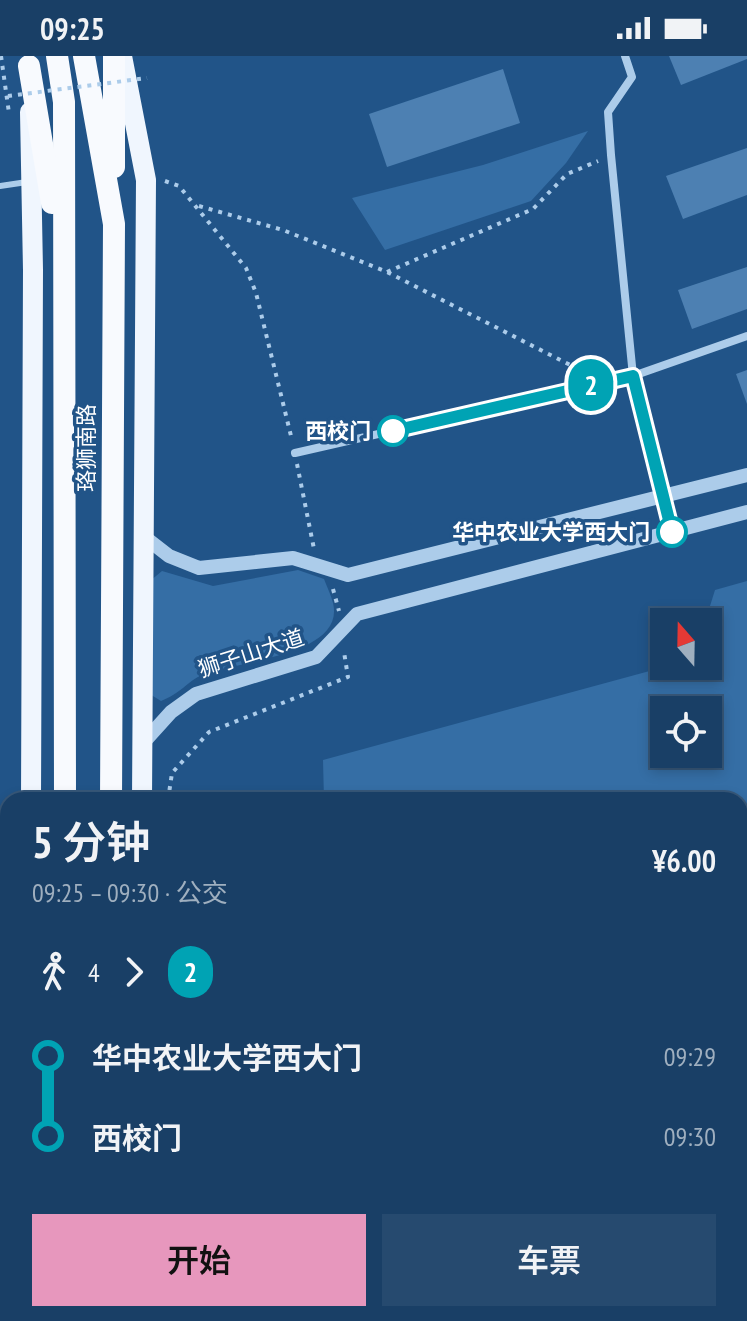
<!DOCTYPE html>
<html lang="zh">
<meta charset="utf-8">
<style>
:root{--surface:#193f66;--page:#264a6f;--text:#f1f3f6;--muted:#9fafbf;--line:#37587a;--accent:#e797bd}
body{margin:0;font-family:"PT Sans Narrow","Noto Sans SC",sans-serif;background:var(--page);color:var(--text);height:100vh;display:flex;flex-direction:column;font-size:30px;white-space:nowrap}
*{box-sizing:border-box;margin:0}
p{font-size:26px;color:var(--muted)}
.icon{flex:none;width:44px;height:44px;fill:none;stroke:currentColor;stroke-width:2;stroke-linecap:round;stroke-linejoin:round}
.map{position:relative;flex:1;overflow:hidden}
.sheet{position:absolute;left:0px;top:736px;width:748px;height:530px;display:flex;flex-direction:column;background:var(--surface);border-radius:24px 24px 0 0;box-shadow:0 4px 12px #0003,0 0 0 2px var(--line)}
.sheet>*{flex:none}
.badge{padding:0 16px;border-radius:26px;font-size:28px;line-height:52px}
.needle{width:52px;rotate:340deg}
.controls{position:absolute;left:650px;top:552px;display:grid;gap:16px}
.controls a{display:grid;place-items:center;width:72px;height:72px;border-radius:0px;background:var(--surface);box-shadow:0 4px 12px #0003,0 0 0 2px var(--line);font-size:40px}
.map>.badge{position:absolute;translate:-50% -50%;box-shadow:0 0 0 4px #fff}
.legs{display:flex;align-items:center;gap:12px;height:88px;padding:0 32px;font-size:26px}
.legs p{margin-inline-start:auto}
.summary{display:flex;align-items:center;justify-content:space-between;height:136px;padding:0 32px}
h1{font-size:44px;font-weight:600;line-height:60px}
.primary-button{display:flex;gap:16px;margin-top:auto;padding:16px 32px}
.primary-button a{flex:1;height:92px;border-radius:0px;background:var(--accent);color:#111;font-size:32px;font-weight:600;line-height:92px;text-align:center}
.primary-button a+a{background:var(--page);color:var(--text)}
ul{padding:0 32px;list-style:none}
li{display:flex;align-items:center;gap:28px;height:80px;font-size:30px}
li i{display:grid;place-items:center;width:12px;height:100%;margin:0 10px;background:currentColor}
li i::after{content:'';width:20px;height:20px;margin:-10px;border:6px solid;border-radius:50%;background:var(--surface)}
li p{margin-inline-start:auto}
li:first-child i{background:linear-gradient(#0000 50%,currentColor 0)}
li:last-child i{background:linear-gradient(currentColor 50%,#0000 0)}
.status{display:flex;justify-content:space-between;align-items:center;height:56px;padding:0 40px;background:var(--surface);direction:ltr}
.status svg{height:22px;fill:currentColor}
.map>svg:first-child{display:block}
.green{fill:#356ea5;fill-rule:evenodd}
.building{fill:#4d80b2}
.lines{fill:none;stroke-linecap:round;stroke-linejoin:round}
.path{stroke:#acccea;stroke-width:4;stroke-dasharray:4 6;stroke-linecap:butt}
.service{stroke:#acccea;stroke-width:6}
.minor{stroke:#acccea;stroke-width:8}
.tertiary{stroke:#acccea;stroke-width:14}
.primary{stroke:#f0f6fe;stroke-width:20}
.trunk{stroke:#f8fafe;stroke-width:22}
.path-bridge{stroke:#acccea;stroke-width:4;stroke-dasharray:4 6;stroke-linecap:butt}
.line-1-casing{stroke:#fff;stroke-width:18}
.line-1{stroke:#00a3b4;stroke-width:12}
.stop-1-dot{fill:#fff;stroke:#00a3b4;stroke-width:4}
.labels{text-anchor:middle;stroke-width:7;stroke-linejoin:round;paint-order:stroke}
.stop-label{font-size:22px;font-weight:bold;fill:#fff;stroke:#215488;text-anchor:end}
.street-label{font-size:22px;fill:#fff;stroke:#215488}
</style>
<div class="status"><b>09:25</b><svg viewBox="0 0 49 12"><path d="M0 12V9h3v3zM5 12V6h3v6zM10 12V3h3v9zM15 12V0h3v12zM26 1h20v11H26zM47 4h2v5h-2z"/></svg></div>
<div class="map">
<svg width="747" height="1265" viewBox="0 0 747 1265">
<rect width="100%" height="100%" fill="#215488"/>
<g class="green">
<path d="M588,75L566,107L531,145L385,194L352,142L483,109Z"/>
<path d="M298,514L324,523C327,531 331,539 333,547C346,600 236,605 202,619C188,625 180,638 161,645L148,637L150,525L162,515L213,530Z"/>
<path d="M747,525V1265H726L724,1258H740V744H324L323,704L668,610H708L705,566L715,534ZM664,654H708V698H664Z"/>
</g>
<g class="building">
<path d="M669,0H747V3L681,29Z"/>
<path d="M503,13L520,67L387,111L369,58Z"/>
<path d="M747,92V139L683,163L666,120Z"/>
<path d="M747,211V253L692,273L678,234Z"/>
<path d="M747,314V348L736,318Z"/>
<path d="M272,1258H337V1259L310,1265H273Z"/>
<path d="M495,1258H605L606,1265H469Z"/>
</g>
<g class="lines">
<g class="path">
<path d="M1,0L9,57"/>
<path d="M165,125L179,130L246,212L256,237L292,384"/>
<path d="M199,150L283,174L387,216L586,317"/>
<path d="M387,216L533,153L567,118L598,105"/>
<path d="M297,408L314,493"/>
<path d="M333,533L339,555"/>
<path d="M168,744L172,717L209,676L348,621L344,596"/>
</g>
<g class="service">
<path d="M0,130L27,126"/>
<path d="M0,1199L8,1198"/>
</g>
<g class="minor">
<path d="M625,0L632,21L608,56L611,99L633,320L672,476"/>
<path d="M295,397L633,320L747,280"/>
<path d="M740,863L747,852"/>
<path d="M708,1258L709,1265"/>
</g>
<g class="tertiary">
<path d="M142,479L169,500L199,512L293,502L348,519L747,419"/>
<path d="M143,687L171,656L196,638L316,601L357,558L747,456"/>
</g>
<g class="primary">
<path d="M122,0L146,124L142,744"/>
<path d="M30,56L33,214L31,744"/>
<path d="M72,1258L73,1265"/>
<path d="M188,1258L189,1265"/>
</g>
<g class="trunk">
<path d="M57,0L64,46L65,744"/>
<path d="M84,0L114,168L111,744"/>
<path d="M29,10L52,147"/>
<path d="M114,111V0"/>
<path d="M99,1258L101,1265"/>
<path d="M147,1258L149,1265"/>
</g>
<path class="path-bridge" d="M8,40L147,22"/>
</g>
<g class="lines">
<g class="line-1-casing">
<path id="line-1" d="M393,375L633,320L672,476"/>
</g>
<use href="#line-1" class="line-1"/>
</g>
<g class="stop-1-dot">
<circle cx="393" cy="375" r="14"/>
<circle cx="672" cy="476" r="14"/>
</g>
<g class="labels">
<g class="stop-label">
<text x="371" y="383">西校门</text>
<text x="650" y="484">华中农业大学西大门</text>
</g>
<g class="street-label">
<text transform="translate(86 392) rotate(-90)" y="8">珞狮南路</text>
<text transform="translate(251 597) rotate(-18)" y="8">狮子山大道</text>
</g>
</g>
</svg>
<div class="controls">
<a><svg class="needle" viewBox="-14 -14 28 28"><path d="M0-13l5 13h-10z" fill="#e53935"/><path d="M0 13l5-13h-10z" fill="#9fafbf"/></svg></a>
<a><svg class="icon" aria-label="locate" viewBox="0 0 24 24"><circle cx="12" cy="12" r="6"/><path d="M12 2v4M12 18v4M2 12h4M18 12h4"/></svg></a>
</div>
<b class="badge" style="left:591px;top:329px;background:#00a3b4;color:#fff">2</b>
<section class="sheet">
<div class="summary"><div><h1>5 分钟</h1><p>09:25 – 09:30 · 公交</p></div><b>¥6.00</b></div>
<div class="legs"><svg class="icon" aria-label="walk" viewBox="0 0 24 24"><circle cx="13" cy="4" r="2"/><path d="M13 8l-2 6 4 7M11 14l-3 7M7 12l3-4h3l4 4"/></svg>4<svg class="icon" aria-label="forward" viewBox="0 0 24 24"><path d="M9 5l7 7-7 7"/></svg><b class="badge" style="background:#00a3b4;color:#fff">2</b></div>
<ul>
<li><i style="color:#00a3b4"></i><b>华中农业大学西大门</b><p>09:29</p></li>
<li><i style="color:#00a3b4"></i><b>西校门</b><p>09:30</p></li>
</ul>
<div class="primary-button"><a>开始</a><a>车票</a></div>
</section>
</div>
